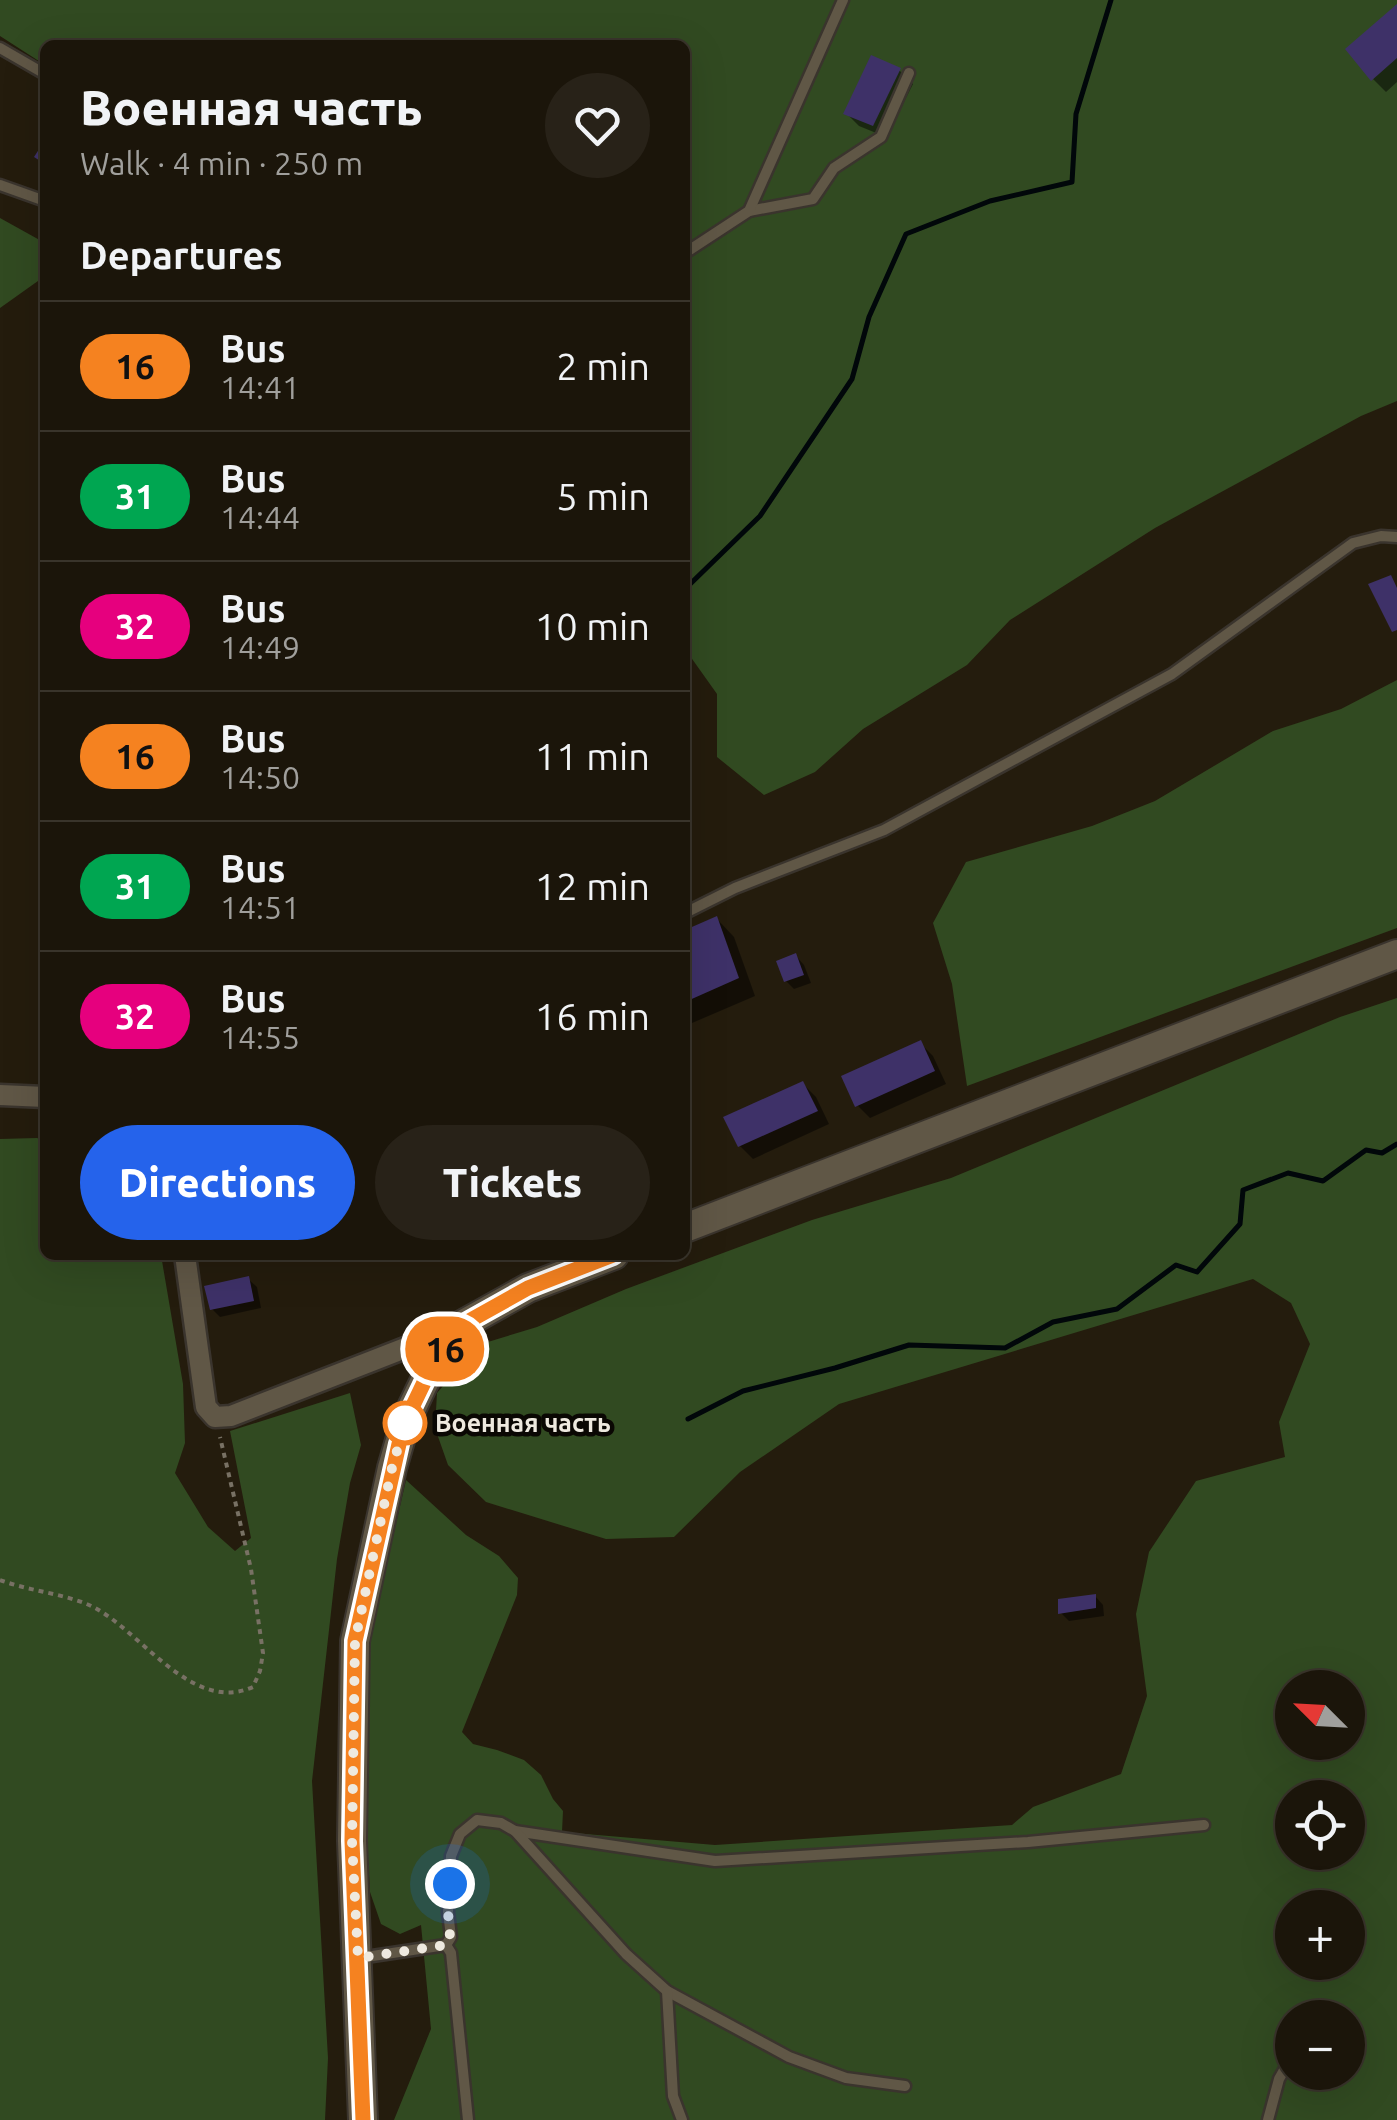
<!DOCTYPE html>
<meta charset="utf-8">
<style>
:root{--surface:#1b150a;--page:#282218;--text:#f1f3f6;--muted:#a09f9c;--line:#39342b;--accent:#2563eb}
body{margin:0;font-family:Ubuntu,sans-serif;background:var(--page);color:var(--text);height:100vh;display:flex;flex-direction:column;font-size:38px;white-space:nowrap}
*{box-sizing:border-box;margin:0}
p{font-size:32px;color:var(--muted)}
.icon{flex:none;width:55px;height:55px;fill:none;stroke:currentColor;stroke-width:2;stroke-linecap:round;stroke-linejoin:round}
.map{position:relative;flex:1;overflow:hidden}
.panel{position:absolute;left:40px;top:40px;width:650px;height:1220px;display:flex;flex-direction:column;background:var(--surface);border-radius:15px;box-shadow:0 10px 40px #0002,0 0 0 2px var(--line)}
.panel>*{flex:none}
.badge{padding:0 20px;border-radius:32px;font-size:35px;line-height:65px}
.needle{width:65px;rotate:294deg}
.tools{position:absolute;left:1275px;top:1670px;display:grid;gap:20px}
.tools a{display:grid;place-items:center;width:90px;height:90px;border-radius:50%;background:var(--surface);box-shadow:0 10px 40px #0002,0 0 0 2px var(--line);font-size:50px}
.you{position:absolute;width:50px;height:50px;margin:-25px;border:8px solid #fff;border-radius:50%;background:#1a73e8;box-shadow:0 0 0 15px #1a73e833}
.map>.badge{position:absolute;translate:-50% -50%;box-shadow:0 0 0 5px #fff}
h2{padding:0 40px;font-size:38px;line-height:90px}
.round{display:grid;place-items:center;flex:none;width:105px;height:105px;border-radius:52px;background:var(--page)}
.head{display:flex;align-items:center;justify-content:space-between;height:170px;padding:0 40px}
h1{font-size:48px;font-weight:800;line-height:75px}
.button{display:flex;gap:20px;margin-top:auto;padding:20px 40px}
.button a{flex:1;height:115px;border-radius:60px;background:var(--accent);color:#fff;font-size:40px;font-weight:800;line-height:115px;text-align:center}
.button a+a{background:var(--page);color:var(--text)}
ul{padding:0;list-style:none}
li{display:flex;align-items:center;gap:30px;height:130px;padding:0 40px;border-top:2px solid var(--line)}
li div{flex:1}
li b{display:block;font-size:38px}
li em{font-style:normal}
li .badge{min-width:110px;font-weight:700;text-align:center}
.map>svg:first-child{display:block}
.green{fill:#314a21;fill-rule:evenodd}
.shadow{fill:#0007}
.lines{fill:none;stroke-linecap:round;stroke-linejoin:round}
.stream{stroke:#01070a;stroke-width:5}
.building{fill:#3e3168}
.lane-casing{stroke:#3a342d;stroke-width:15}
.street-casing{stroke:#3a342d;stroke-width:25}
.secondary-casing{stroke:#3a342d;stroke-width:32}
.path{stroke:#787164;stroke-width:4;stroke-dasharray:5 5;stroke-linecap:butt}
.lane{stroke:#605746;stroke-width:10}
.street{stroke:#605746;stroke-width:20}
.secondary{stroke:#605746;stroke-width:28}
.line-casing{stroke:#fff;stroke-width:22}
.line{stroke:#f58220;stroke-width:15}
.walk{stroke:#eee9df;stroke-width:10;stroke-dasharray:0 18}
.stop-dot{fill:#fff;stroke:#f58220;stroke-width:5}
.labels{text-anchor:middle;stroke-width:9;stroke-linejoin:round;paint-order:stroke}
.stop-label{font-size:25px;font-weight:bold;fill:#eee9df;stroke:#0a0703;text-anchor:start}
</style>
<div class="map">
<svg width="1397" height="2120" viewBox="0 0 1397 2120">
<rect width="100%" height="100%" fill="#241c0d"/>
<g class="green">
<path d="M0,0H1397V401L1361,416L1155,528L1010,620L967,665L863,729L815,772L764,795L717,757V694L685,649V45H45V65L0,36Z"/>
<path d="M0,218L45,243V276L0,308Z"/>
<path d="M1397,680V928L967,1086L952,984L933,923L966,862L1092,826L1155,801L1273,731L1341,709Z"/>
<path d="M1397,998V2120H394L431,2029L421,1925L400,1934L381,1924L370,1892L363,1774L365,1695L371,1632L406,1480L466,1535L499,1556L518,1578L517,1595L462,1732L473,1744L497,1750L524,1760L541,1775L553,1799L563,1811L562,1832L715,1845L1012,1825L1033,1807L1121,1774L1147,1696L1136,1614L1149,1552L1196,1481L1285,1457L1279,1422L1310,1344L1291,1303L1253,1279L839,1404L740,1472L674,1537L606,1539L486,1502L448,1465L435,1428L437,1393L478,1345L537,1327L626,1289L812,1220L951,1178L1340,1017ZM1292,1688H1348V1742H1292ZM1292,1798H1348V1852H1292ZM1292,1908H1348V1962H1292ZM1292,2018H1348V2072H1292Z"/>
<path d="M37,1138L45,1141V1255H161L183,1384L185,1443L175,1473L208,1527L235,1551L251,1538L230,1431L350,1393L361,1445L350,1483L337,1559L312,1781L328,2058L325,2120H0V1139Z"/>
</g>
<g class="shadow">
<path d="M1397,7V82L1386,92L1373,79Z"/>
<path d="M872,58L900,71L913,84L886,137L859,126L846,113Z"/>
<path d="M717,919L734,937L755,996L685,1026V932Z"/>
<path d="M796,956L804,965L811,983L794,989L786,981Z"/>
<path d="M920,1043L933,1056L946,1084L870,1118L857,1105Z"/>
<path d="M803,1084L816,1097L829,1124L753,1159L740,1146Z"/>
<path d="M248,1279L257,1287L261,1308L220,1317L212,1309Z"/>
<path d="M1095,1596L1103,1605L1104,1616L1069,1621L1061,1613Z"/>
</g>
<g class="lines">
<g class="stream">
<path d="M685,589L760,516L852,379L869,317L906,234L990,201L1072,182L1076,114L1111,0"/>
<path d="M688,1419L743,1391L835,1368L909,1345L1005,1348L1053,1322L1117,1309L1176,1265L1197,1272L1240,1224L1243,1190L1288,1173L1323,1181L1366,1150L1382,1153L1397,1144"/>
</g>
</g>
<g class="building">
<path d="M1397,4V58L1371,81L1345,49Z"/>
<path d="M871,55L901,68L873,126L843,114Z"/>
<path d="M45,140V164L34,157Z"/>
<path d="M1391,575L1397,588V630L1392,632L1368,584Z"/>
<path d="M717,916L739,978L685,1002V930Z"/>
<path d="M796,953L804,975L784,982L776,961Z"/>
<path d="M921,1040L935,1071L855,1107L841,1076Z"/>
<path d="M803,1081L818,1111L738,1147L723,1117Z"/>
<path d="M249,1276L254,1301L210,1310L204,1286Z"/>
<path d="M1096,1594V1608L1058,1614V1599Z"/>
</g>
<g class="lines">
<g class="lane-casing">
<g id="lane">
<path d="M0,48L45,74"/>
<path d="M0,185L45,201"/>
<path d="M749,211L813,199L834,168L881,137L909,73"/>
<path d="M685,253L749,211L843,0"/>
<path d="M685,913L735,888L884,830L1172,674L1353,543L1381,536L1397,537"/>
<path d="M515,1831L715,1861L1028,1842L1204,1825"/>
<path d="M446,1945L451,1937L448,1912L451,1856L460,1834L477,1820L501,1823L515,1831L626,1954L667,1991L789,2057L846,2078L905,2086"/>
<path d="M359,1958L446,1945L451,1953L468,2120"/>
<path d="M667,1991L673,2096L682,2120"/>
<path d="M1316,2018L1318,2015"/>
<path d="M1268,2120L1279,2079L1292,2056"/>
</g>
</g>
<g class="street-casing">
<g id="street">
<path d="M0,1095L45,1097"/>
<path d="M185,1255L206,1407L215,1417L231,1416L459,1327"/>
</g>
</g>
<g class="secondary-casing">
<g id="secondary">
<path d="M685,1228L1397,954"/>
<path d="M363,2120L352,1841L355,1641L392,1468L406,1420L429,1372L460,1326L528,1288L614,1255"/>
</g>
</g>
<path class="path" d="M0,1580C29,1591 61,1593 89,1605C139,1627 190,1715 253,1687L260,1671L263,1653L251,1569L220,1437"/>
<use href="#lane" class="lane"/>
<use href="#street" class="street"/>
<use href="#secondary" class="secondary"/>
</g>
<g class="lines">
<g class="line-casing">
<path id="line" d="M363,2120L352,1841L355,1641L399,1444L406,1420L429,1372L460,1326L528,1288L613,1255"/>
</g>
<use href="#line" class="line"/>
<path class="walk" d="M405,1423L406,1420L392,1468L355,1641L352,1841L358,1958L446,1945L450,1937L448,1912L450,1884"/>
</g>
<circle class="stop-dot" cx="405" cy="1423" r="20"/>
<g class="labels">
<g class="stop-label">
<text x="435" y="1432">Военная часть</text>
</g>
</g>
</svg>
<div class="tools">
<a><svg class="needle" viewBox="-14 -14 28 28"><path d="M0-13l5 13h-10z" fill="#e53935"/><path d="M0 13l5-13h-10z" fill="#a09f9c"/></svg></a>
<a><svg class="icon" aria-label="locate" viewBox="0 0 24 24"><circle cx="12" cy="12" r="6"/><path d="M12 2v4M12 18v4M2 12h4M18 12h4"/></svg></a>
<a>+</a>
<a>−</a>
</div>
<div class="you" style="left:450px;top:1884px"></div>
<b class="badge" style="left:445px;top:1349px;background:#f58220;color:#111">16</b>
<section class="panel">
<div class="head"><div><h1>Военная часть</h1><p>Walk · 4 min · 250 m</p></div><a class="round"><svg class="icon" aria-label="heart" viewBox="0 0 24 24"><path d="M12 20l-8-8c-3-5 5-10 8-4 3-6 11-1 8 4z"/></svg></a></div>
<h2>Departures</h2>
<ul>
<li><span class="badge" style="background:#f58220;color:#111">16</span><div><b>Bus</b><p>14:41</p></div><em>2 min</em></li>
<li><span class="badge" style="background:#00a651;color:#fff">31</span><div><b>Bus</b><p>14:44</p></div><em>5 min</em></li>
<li><span class="badge" style="background:#e6007e;color:#fff">32</span><div><b>Bus</b><p>14:49</p></div><em>10 min</em></li>
<li><span class="badge" style="background:#f58220;color:#111">16</span><div><b>Bus</b><p>14:50</p></div><em>11 min</em></li>
<li><span class="badge" style="background:#00a651;color:#fff">31</span><div><b>Bus</b><p>14:51</p></div><em>12 min</em></li>
<li><span class="badge" style="background:#e6007e;color:#fff">32</span><div><b>Bus</b><p>14:55</p></div><em>16 min</em></li>
</ul>
<div class="button"><a>Directions</a><a>Tickets</a></div>
</section>
</div>
